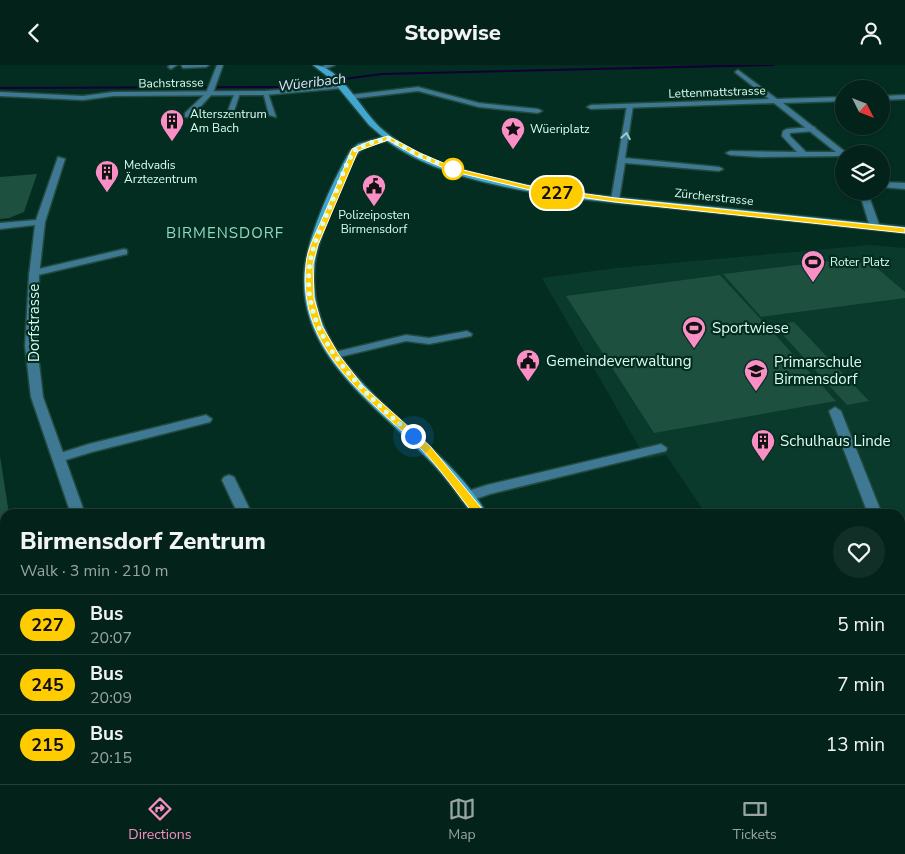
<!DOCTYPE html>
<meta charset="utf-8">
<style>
:root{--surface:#032219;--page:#112f26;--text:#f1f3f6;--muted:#97a4a2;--line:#243f38;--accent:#fa8fc6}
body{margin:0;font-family:"Nunito Sans",sans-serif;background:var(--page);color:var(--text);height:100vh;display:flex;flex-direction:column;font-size:19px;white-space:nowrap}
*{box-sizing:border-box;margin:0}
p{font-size:16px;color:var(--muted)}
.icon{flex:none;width:28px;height:28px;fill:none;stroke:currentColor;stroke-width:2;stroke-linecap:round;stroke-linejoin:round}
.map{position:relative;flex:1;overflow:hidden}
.details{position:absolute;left:0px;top:444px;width:905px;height:276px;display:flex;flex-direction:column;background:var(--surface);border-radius:15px 15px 0 0;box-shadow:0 1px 4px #0004,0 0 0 1px var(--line)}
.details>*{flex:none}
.badge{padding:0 10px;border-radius:16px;font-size:18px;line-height:32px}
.needle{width:32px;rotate:132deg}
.fabs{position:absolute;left:835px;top:15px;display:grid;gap:10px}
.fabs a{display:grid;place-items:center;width:55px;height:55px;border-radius:50%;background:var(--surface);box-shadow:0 1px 4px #0004,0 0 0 1px var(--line);font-size:25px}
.you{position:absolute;width:25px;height:25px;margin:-12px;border:4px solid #fff;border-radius:50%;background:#1a73e8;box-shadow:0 0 0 8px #1a73e833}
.map>.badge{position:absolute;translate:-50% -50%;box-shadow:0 0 0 2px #fff}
.round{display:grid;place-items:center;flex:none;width:52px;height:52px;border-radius:26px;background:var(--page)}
.overview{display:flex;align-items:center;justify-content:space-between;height:85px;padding:0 20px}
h1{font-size:24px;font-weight:800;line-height:38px}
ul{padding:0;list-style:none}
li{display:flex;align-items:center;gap:15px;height:60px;padding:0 20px;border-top:1px solid var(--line)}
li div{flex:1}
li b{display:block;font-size:19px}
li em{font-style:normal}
li .badge{min-width:55px;font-weight:700;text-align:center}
header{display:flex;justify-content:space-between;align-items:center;height:65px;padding:0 20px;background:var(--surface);font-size:22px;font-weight:800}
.menu{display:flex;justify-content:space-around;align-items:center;height:70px;border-top:1px solid var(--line);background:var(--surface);font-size:14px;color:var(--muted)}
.menu a{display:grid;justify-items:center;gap:2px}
.menu .selected{color:var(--accent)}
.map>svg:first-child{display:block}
.built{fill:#093a2c}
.green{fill:#1d503f}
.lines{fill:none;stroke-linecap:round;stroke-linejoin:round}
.stream{fill:#120035;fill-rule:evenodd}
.lane-casing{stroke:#224a3e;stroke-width:3}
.street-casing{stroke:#224a3e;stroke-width:3}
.secondary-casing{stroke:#224a3e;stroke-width:3}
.lane{fill:#3e7892;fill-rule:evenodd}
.street{fill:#3e7892;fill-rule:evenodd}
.secondary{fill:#42a7d0;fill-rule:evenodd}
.oneway{stroke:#9cc8ca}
.line{fill:#fc0;stroke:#fff}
.walk{stroke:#dafeef;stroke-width:5;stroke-dasharray:0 9}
.stop-dot{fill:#fff;stroke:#fc0;stroke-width:2.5}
.labels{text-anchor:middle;stroke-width:4.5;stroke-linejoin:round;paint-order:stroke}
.far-street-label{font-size:12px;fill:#dafeef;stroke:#042d21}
.far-poi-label{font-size:12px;fill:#dafeef;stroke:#042d21;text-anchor:start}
.far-water-label{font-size:14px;font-style:italic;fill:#e2e0fc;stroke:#042d21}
.far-quarter-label{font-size:15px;letter-spacing:1px;fill:#90dbbf;stroke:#042d21}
.street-label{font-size:15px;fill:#dafeef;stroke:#042d21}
.poi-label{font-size:15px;fill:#dafeef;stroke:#042d21;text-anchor:start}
</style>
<header><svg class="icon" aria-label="back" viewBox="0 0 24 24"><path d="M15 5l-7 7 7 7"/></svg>Stopwise<svg class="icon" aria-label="person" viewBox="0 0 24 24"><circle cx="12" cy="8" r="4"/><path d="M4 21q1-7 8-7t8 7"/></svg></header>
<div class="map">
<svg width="905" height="719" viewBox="0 0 905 719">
<rect width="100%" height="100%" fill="#042d21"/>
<path class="built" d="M871,180L905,183V583L900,582V449H706L666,390L646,394L542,213L616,203Z"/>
<g class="green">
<path d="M37,109L24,147L9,153L0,154V112Z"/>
<path d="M864,192L905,227V233L761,252L723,209Z"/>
<path d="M720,210L836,336L654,368L566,231Z"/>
<path d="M794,257L869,336L847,340L774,260Z"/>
<path d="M0,391L9,449H5V563L0,564Z"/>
</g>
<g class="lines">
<path class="stream" d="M715,0H775L773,1L382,10L283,23L0,24V22L283,21L382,8Z"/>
<g class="lane-casing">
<g id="lane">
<path d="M170,0H177L171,4L168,2Z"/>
<path d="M181,0H209L206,2L183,3Z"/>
<path d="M217,0H223L213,28L191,52H185V48L206,28Z"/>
<path d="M418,22L479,38L538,44L542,46L538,48L479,42L418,26L350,34L347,32L350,30Z"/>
<path d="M235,27L240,28L233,49L226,51Z"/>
<path d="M263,27L268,28L276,52L269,50Z"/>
<path d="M627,40L633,41L625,93L719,102L723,104L719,106L625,98L619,135L612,137L611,135Z"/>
<path d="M812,62H815V66L790,68V71L806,87H844L848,89H844V91L760,92L730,90L726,88L730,86L797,87L782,71L783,66L787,64Z"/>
<path d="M124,184L127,185V189L34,211L29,208L30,206Z"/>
<path d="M467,266L472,269L471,271L429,279L406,276L335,293L329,290L331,288L406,270L429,273Z"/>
<path d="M835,342L841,346L882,449H868L829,346Z"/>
<path d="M206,350L212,354L210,357L92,387L59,397L54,396L52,393L54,390L89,379Z"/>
<path d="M661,379L667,383L666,386L490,429L467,437L462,436L460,432L462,428L487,420Z"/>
<path d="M229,410L234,412L252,449H238L222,415L224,412Z"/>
<path d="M900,482L905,484V501L900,499Z"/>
</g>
</g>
<g class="street-casing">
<g id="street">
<path d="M325,0H335L322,5L319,3Z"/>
<path d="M738,5L777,34L844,32V36L783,38L848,89L841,91L774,38L591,44L587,42L591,40L769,34L736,8L735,7Z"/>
<path d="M342,20L345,22L344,23L265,30L113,31L83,35L0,31V27L83,31L113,27L265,26Z"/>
<path d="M905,30V34L881,35V31Z"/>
<path d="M58,92L65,94L45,157L39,211L37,281L43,332L85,449H71L31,332L25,281L29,211L35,160L0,164V158L36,155Z"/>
<path d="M881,117L905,118V124L881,122Z"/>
<path d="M859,126H867L880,162L878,164H872L870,162Z"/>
<path d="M900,584L905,585V599L900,598Z"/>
<rect x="124" y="715" width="18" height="4"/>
</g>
</g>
<g class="secondary-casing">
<g id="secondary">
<path d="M313,0C341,0 362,48 383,65C403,82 427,94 453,102C521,124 593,130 664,137C745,145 825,154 905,162V168C830,160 754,152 679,144C594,135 457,128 387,76C379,78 369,79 362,84C350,93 338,130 332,144C325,162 317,180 315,198C301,311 439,363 487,449H472C458,429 444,410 427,393C378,342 302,293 304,214C304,178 332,117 350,86L358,79L383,72L369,60L332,15Z"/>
<path d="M537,715H555L554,719H536Z"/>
</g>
</g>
<use href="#lane" class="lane"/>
<use href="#street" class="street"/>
<use href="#secondary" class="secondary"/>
</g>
<defs><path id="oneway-chevron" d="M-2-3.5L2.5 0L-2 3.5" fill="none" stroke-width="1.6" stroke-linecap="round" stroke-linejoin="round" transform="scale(1.25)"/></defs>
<use class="oneway" href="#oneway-chevron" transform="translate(626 71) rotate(-80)"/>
<path class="line" d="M388,71L420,88L455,103L530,121L615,133L905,163V168L615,137L530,125L451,106L416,91L388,75L358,86L318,180L313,199L314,233L322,261L339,290L363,321L430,381L484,446L485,449L484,452H476C458,430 441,404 421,384C368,332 297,285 306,200C307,184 316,168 322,154C332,131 342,108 352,84L368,77Z"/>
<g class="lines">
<path class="walk" d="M413,371C364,327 298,272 310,198C313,179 322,161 329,144C337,127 344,99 356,84L370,78L388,73L418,90L453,104"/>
</g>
<defs>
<g id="building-pin" transform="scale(1.25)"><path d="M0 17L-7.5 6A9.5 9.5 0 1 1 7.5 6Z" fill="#fa8fc6" stroke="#042d21"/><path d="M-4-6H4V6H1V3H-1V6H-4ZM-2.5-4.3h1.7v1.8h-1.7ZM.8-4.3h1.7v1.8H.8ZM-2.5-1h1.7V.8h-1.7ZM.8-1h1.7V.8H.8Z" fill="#111"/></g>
<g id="sight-pin" transform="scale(1.25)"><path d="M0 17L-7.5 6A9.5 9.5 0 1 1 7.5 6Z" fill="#fa8fc6" stroke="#042d21"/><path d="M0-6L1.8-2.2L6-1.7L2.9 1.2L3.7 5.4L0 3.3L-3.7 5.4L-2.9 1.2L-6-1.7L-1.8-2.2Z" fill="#111"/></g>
<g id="civic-pin" transform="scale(1.25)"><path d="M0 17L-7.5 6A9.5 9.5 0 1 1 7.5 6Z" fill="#fa8fc6" stroke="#042d21"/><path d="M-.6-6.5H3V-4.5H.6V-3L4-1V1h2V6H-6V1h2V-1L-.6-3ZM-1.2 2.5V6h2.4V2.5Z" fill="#111"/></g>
<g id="stadium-pin" transform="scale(1.25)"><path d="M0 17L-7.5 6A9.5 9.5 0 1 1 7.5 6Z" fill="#fa8fc6" stroke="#042d21"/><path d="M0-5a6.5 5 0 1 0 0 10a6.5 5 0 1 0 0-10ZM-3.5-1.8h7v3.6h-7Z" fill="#111"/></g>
<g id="school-pin" transform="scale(1.25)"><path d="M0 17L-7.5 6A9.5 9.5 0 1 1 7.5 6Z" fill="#fa8fc6" stroke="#042d21"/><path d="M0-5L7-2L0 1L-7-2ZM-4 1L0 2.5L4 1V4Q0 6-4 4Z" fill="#111"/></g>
</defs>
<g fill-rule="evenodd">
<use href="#building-pin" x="172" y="56"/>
<use href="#sight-pin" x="513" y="64"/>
<use href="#building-pin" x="107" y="107"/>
<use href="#civic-pin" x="374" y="121"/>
<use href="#stadium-pin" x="813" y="197"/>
<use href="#stadium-pin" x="694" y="263"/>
<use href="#civic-pin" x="528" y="296"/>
<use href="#school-pin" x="756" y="306"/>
<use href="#building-pin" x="763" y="376"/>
</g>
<circle class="stop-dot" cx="453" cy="104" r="10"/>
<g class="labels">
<g class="far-street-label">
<text transform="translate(171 18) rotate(-1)" y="4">Bachstrasse</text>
<text transform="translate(717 27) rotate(-2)" y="4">Lettenmattstrasse</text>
<text transform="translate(714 132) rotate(6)" y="4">Zürcherstrasse</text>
</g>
<g class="far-poi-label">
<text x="190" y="53">Alterszentrum<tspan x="190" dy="14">Am Bach</tspan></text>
<text x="530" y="68">Wüeriplatz</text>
<text x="124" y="104">Medvadis<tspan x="124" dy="14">Ärztezentrum</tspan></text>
<text x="374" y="154" text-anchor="middle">Polizeiposten<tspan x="374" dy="14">Birmensdorf</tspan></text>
<text x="830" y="201">Roter Platz</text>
</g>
<g class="far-water-label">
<text transform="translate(312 17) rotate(-7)" y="5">Wüeribach</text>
</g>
<g class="far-quarter-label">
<text x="225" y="173">BIRMENSDORF</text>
</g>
<g class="street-label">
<text transform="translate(34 258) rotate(-90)" y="5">Dorfstrasse</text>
</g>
<g class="poi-label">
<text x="712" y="268">Sportwiese</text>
<text x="546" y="301">Gemeindeverwaltung</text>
<text x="774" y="302">Primarschule<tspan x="774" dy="17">Birmensdorf</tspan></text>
<text x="780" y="381">Schulhaus Linde</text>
</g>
</g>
</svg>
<div class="fabs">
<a><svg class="needle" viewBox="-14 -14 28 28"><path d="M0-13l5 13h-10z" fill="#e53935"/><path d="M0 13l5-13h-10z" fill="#97a4a2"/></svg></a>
<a><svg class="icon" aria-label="layers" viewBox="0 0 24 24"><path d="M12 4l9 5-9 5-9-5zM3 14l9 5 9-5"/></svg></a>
</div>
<div class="you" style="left:413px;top:371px"></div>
<b class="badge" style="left:557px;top:128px;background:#fc0;color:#111">227</b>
<section class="details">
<div class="overview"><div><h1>Birmensdorf Zentrum</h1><p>Walk · 3 min · 210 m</p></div><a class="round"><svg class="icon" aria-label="heart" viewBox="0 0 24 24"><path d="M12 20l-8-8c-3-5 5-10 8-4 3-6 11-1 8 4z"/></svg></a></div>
<ul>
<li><span class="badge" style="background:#fc0;color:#111">227</span><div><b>Bus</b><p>20:07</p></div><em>5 min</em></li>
<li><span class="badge" style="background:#fc0;color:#111">245</span><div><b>Bus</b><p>20:09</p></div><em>7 min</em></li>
<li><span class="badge" style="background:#fc0;color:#111">215</span><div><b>Bus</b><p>20:15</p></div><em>13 min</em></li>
</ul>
</section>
</div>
<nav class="menu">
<a class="selected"><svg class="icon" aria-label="directions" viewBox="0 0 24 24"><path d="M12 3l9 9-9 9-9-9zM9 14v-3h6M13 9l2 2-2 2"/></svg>Directions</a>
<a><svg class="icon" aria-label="map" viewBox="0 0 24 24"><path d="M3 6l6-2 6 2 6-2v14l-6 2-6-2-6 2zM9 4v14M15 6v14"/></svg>Map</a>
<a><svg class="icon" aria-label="tickets" viewBox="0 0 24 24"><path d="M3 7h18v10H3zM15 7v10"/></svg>Tickets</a>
</nav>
